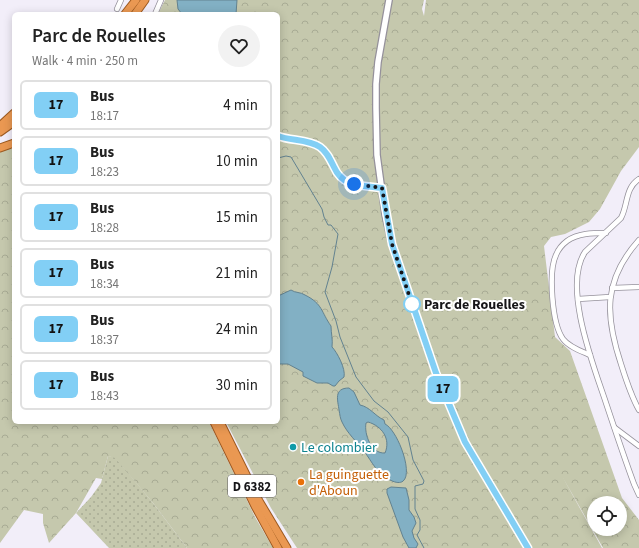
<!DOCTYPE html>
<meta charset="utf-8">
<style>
:root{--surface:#fff;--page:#f2f2f2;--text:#222;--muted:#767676;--line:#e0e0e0}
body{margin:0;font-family:"Source Sans 3",sans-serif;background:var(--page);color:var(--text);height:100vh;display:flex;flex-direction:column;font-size:15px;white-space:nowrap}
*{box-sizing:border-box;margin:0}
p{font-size:13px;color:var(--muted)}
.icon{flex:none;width:22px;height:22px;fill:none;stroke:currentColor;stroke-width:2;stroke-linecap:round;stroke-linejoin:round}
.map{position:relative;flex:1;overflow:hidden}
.details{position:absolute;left:12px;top:12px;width:268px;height:412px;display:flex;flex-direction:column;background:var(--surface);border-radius:6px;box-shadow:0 2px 10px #0003}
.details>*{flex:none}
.badge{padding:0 8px;border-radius:6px;font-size:14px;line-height:26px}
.fabs{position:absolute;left:587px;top:496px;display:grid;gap:8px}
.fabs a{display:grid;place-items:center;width:40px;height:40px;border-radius:50%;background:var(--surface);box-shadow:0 2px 10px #0003;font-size:20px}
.you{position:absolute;width:20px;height:20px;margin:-10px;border:3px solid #fff;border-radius:50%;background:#1a73e8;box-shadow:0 0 0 6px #1a73e833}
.map>.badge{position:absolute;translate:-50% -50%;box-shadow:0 0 0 2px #fff}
.round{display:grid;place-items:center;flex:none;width:42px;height:42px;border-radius:21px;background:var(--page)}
.overview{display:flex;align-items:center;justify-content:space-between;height:68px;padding:0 20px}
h1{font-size:19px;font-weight:600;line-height:30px}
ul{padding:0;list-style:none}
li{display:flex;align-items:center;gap:12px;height:50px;margin:0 8px 6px;padding:0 12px;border:2px solid var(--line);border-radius:6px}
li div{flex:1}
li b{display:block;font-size:15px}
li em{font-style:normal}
li .badge{min-width:44px;font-weight:700;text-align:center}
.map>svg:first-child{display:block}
.grass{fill:url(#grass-dots)}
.forest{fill:url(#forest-crowns);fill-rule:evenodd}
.water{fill:#82b0c4;stroke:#628290;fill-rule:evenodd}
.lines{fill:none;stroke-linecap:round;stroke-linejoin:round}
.stream{stroke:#628290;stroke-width:1}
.minor-casing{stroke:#95919b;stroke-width:6}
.tertiary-casing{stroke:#95919b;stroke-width:8}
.trunk-casing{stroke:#9c5a21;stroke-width:9}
.minor{stroke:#fff;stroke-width:4.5}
.tertiary{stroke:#fff;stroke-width:5.5}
.trunk{stroke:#ea9852;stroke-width:7}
.line-casing{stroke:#fff;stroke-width:9}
.line{stroke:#82cff5;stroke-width:6}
.walk{stroke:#161518;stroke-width:4;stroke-dasharray:0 7.2}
.stop-dot{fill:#fff;stroke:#82cff5;stroke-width:2}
.culture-dot{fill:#0f9aa8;stroke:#fff;stroke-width:1.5}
.food-dot{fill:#e8710a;stroke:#fff;stroke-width:1.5}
.labels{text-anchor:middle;stroke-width:4;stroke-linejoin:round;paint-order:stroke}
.shield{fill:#fff;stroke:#5c5b5d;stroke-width:1}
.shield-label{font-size:13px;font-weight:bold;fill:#161518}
.stop-label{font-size:14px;font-weight:bold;fill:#161518;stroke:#fff;text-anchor:start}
.culture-label{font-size:14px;fill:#0d838f;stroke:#fff;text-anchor:start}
.food-label{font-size:14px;fill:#c56008;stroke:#fff;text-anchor:start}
</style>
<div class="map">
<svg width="639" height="548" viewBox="0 0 639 548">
<defs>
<pattern id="grass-dots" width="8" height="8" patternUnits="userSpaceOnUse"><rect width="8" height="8" fill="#c5c8ad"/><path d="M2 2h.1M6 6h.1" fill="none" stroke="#a8ab94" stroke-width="1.8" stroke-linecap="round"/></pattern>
<pattern id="forest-crowns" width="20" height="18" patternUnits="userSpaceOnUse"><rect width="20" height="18" fill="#c5c8ad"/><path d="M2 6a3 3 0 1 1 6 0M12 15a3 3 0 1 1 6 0" fill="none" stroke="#a8ab94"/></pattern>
</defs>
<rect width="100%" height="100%" fill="#f2eef9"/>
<path class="grass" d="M108,456L115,457L153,503L187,548H109L76,513L91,497L101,483Z"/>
<g class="forest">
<path d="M165,0H424L422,9L424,16L426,0H639V147L621,171L600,209L589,222L565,234L551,237L544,246L555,337L570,351L622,498L639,520V548H603L562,476L602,548H297L271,508L226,422H278V14H158ZM594,503H620V529H594Z"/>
<path d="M7,149H14V422H209L255,517L273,548H187L153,503L115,458L108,456L102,479L96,478L76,513L49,543L43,523V514L24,510L0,543V152Z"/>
</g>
<g class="water">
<path d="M177,0H237L236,14H182L178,9Z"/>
<path d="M291,290C295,293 301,292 305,295C323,304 321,312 331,326C331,333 333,340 332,347C337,352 346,369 344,377L339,381L335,386H333L328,383H317L303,376V372L288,364H278V296Z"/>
<path d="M349,388L354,392L360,405C370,407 375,416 384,420L385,424C400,431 422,496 390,480C378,475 372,462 364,451C357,442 347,433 342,422C340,418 340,415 339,410C338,401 333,388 349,388ZM366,423L368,422C382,426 391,439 385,453C371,454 364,434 366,423Z"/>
<path d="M391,487L406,488L409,500V510L414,517L416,523L412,531L414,538L418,544L416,548H409L403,537L387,493V489Z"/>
</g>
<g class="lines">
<path class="stream" d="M278,158L286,156L291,157L322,209L324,217L328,225H331L338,234L332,267L325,292L336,321L340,337L356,377L374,401L388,412L408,437L413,460L424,481L423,484L415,486V509L420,520V530L417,535L424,548"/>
<g class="minor-casing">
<g id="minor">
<path d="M117,9L121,0"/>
<path d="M155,14L161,0"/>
<path d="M278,136C291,141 308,139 320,147C327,152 330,159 334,167C343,188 362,185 381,188"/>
<path d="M639,179C625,188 628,205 621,218L585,252C562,286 594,367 606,403C615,430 624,457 634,484L639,495"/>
<path d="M639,240C603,280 605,316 621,364C626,380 631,396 639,410"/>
<path d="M612,288L639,287"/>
<path d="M578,299L610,297"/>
<path d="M590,355C581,351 569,347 563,339C552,324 548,272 556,255C558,250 563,244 567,241C578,233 593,233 606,233"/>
<path d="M615,428L639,446"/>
</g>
</g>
<g class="tertiary-casing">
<path id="tertiary" d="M389,0L378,62L376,84V108L377,155L385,214L392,245L436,373L465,442L528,548"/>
</g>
<g class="trunk-casing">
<g id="trunk">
<path d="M125,14L136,0"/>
<path d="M135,14L145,0"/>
<path d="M0,126L14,113"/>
<path d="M0,132L14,122"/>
<path d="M0,148L14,143"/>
<path d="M214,422L255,506L278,548"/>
<path d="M220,422L259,501L287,548"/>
</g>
</g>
<use href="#minor" class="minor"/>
<use href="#tertiary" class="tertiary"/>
<use href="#trunk" class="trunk"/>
</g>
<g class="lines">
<g class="line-casing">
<path id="line" d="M278,136C291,141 308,139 320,147C327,152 330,159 334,167C343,188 362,185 382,188L392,244L436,373L465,442L528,548"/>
</g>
<use href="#line" class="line"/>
<path class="walk" d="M354,184L382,188L392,244L412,304"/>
</g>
<circle class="stop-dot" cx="412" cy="304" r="8"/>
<circle class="culture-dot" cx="293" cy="447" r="4"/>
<circle class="food-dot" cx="301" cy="482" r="4"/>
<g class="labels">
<rect class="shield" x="228" y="475" width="48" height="22" rx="3"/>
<g class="shield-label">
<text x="252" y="491">D 6382</text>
</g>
<g class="stop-label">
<text x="424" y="309">Parc de Rouelles</text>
</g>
<g class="culture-label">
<text x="301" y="452">Le colombier</text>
</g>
<g class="food-label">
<text x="309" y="479">La guinguette<tspan x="309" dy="16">d'Aboun</tspan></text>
</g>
</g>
</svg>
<div class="fabs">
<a><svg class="icon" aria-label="locate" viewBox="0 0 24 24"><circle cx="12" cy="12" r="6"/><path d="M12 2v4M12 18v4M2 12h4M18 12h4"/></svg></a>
</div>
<div class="you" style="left:354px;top:184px"></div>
<b class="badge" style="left:443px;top:389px;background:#82cff5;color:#111">17</b>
<section class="details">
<div class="overview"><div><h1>Parc de Rouelles</h1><p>Walk · 4 min · 250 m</p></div><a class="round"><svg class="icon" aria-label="heart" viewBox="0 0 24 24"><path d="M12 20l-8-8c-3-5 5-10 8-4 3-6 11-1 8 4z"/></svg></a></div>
<ul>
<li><span class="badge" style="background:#82cff5;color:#111">17</span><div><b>Bus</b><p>18:17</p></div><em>4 min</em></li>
<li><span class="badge" style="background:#82cff5;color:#111">17</span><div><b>Bus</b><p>18:23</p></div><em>10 min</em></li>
<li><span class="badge" style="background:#82cff5;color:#111">17</span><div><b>Bus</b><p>18:28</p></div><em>15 min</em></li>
<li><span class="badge" style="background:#82cff5;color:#111">17</span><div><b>Bus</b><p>18:34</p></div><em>21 min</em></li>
<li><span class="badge" style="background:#82cff5;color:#111">17</span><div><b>Bus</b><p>18:37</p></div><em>24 min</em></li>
<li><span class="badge" style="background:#82cff5;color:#111">17</span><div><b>Bus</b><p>18:43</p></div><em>30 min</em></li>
</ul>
</section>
</div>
